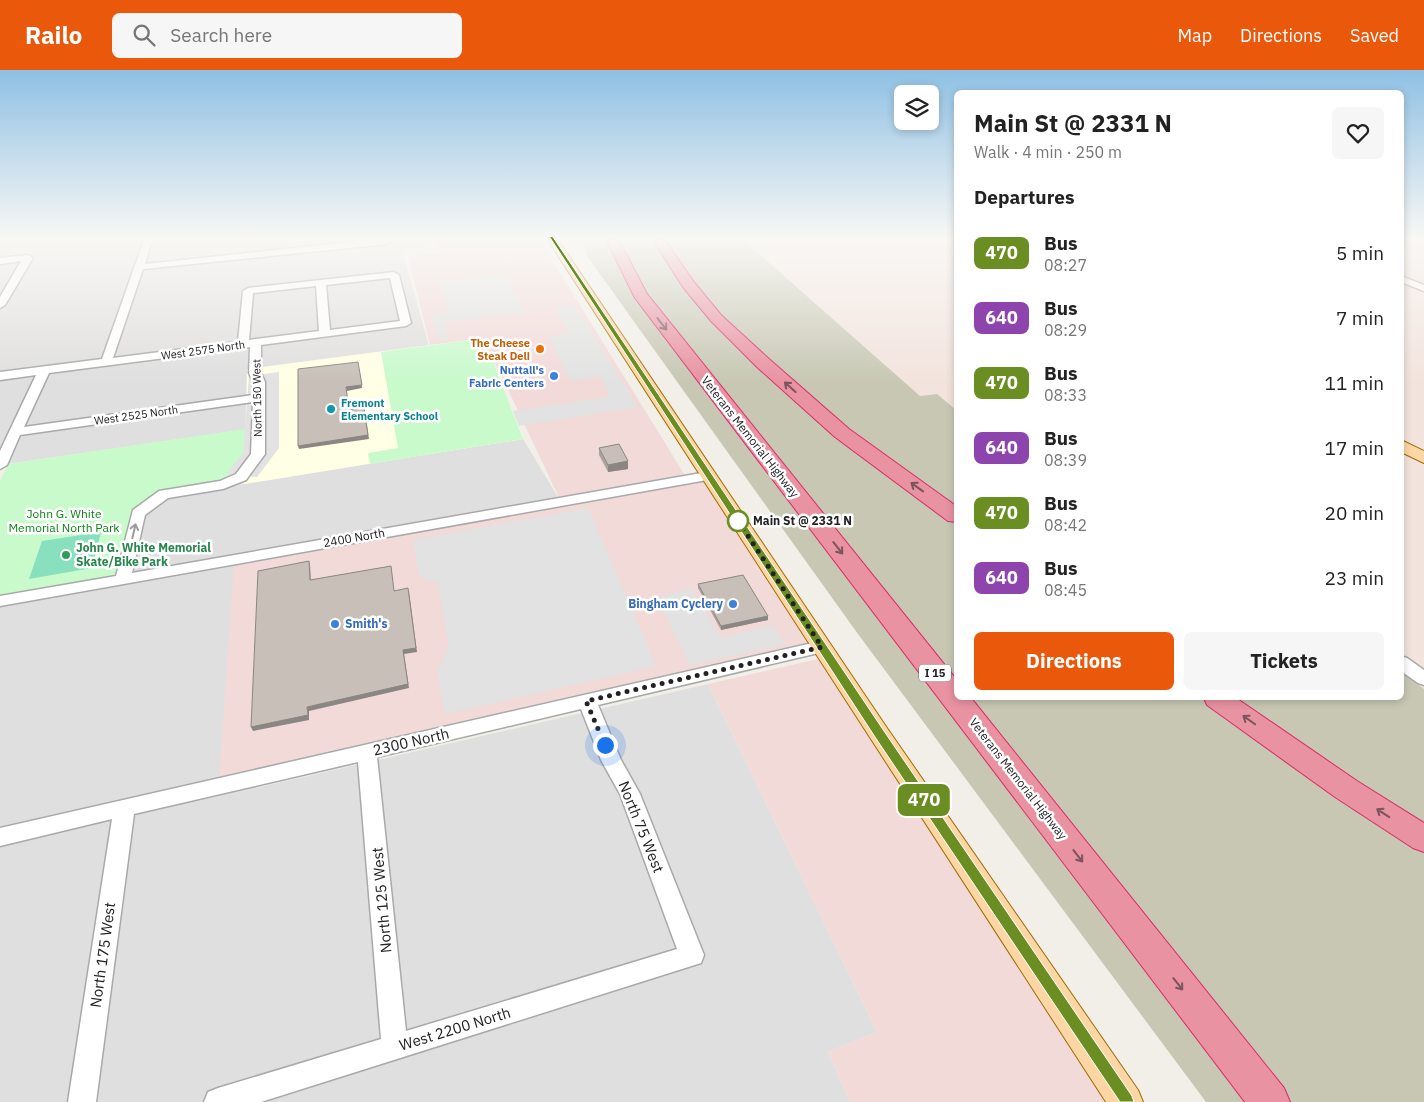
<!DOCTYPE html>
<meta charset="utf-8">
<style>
:root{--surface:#fff;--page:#f6f6f6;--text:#222;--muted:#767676;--accent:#ea580c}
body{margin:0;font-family:"IBM Plex Sans",sans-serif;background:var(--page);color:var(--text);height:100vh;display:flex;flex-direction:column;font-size:19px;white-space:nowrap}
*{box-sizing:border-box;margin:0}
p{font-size:16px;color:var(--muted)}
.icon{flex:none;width:28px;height:28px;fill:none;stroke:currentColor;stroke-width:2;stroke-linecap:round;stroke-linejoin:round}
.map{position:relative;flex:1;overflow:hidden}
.sheet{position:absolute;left:954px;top:20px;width:450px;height:610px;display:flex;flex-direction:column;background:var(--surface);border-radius:8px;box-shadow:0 2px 8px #0003}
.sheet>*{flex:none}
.badge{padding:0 10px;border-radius:8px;font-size:18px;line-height:32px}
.buttons{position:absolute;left:894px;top:15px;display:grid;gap:10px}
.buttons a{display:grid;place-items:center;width:45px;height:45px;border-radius:8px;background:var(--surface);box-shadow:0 2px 8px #0003;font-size:25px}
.you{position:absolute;width:25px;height:25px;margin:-12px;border:4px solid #fff;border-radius:50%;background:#1a73e8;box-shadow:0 0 0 8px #1a73e833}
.map>.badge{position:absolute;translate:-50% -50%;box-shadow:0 0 0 2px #fff}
h2{padding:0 20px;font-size:19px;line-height:45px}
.round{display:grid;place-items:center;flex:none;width:52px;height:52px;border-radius:8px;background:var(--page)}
.overview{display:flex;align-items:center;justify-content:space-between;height:85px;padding:0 20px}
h1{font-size:24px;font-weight:700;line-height:38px}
.cta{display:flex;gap:10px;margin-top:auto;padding:10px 20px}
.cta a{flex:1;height:58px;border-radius:8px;background:var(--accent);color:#fff;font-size:20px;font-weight:700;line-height:58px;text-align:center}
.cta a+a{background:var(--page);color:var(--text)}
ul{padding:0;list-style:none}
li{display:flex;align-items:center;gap:15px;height:65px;padding:0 20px}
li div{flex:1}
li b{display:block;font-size:19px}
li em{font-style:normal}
li .badge{min-width:55px;font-weight:700;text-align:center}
header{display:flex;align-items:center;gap:30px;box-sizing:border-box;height:70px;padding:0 25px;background:var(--accent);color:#fff}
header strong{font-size:24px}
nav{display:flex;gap:28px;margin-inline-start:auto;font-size:18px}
.search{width:350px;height:45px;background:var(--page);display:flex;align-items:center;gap:12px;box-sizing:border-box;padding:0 18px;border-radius:8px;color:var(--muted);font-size:19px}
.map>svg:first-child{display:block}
.residential{fill:#e0dfdf}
.commercial{fill:#f2dad9}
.education{fill:#ffffe5}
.military{fill:#f3e3dd}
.construction{fill:#c7c7b4}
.park{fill:#c8facc}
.pitch{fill:#88e0be}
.parking{fill:#e2e2e2}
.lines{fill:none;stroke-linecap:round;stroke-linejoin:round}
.minor-casing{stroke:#a9a9a9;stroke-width:3}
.major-casing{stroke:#a06b00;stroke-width:2}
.highway-casing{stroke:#dc2a67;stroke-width:2}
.minor{fill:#fff;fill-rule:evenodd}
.major{fill:#fcd6a4;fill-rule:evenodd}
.highway{fill:#e892a2;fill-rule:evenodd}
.wall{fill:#aba49e}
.shaded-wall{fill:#8b8681}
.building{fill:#c7bfb8;stroke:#8b8681}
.oneway{stroke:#7b545c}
.oneway2{stroke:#9c9c9c}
.line{fill:#6b8e23;stroke:#fff}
.walk{stroke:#222;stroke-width:5;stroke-dasharray:0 9}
.food-dot{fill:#e8710a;stroke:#fff;stroke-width:2}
.shop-dot{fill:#3f7fe0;stroke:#fff;stroke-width:2}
.culture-dot{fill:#0f9aa8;stroke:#fff;stroke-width:2}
.stop-dot{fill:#fff;stroke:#6b8e23;stroke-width:2.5}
.leisure-dot{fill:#2e9e5b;stroke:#fff;stroke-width:2}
.labels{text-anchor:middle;stroke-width:5;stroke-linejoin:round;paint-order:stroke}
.far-food-label{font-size:11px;font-weight:bold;fill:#c56008;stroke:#fff;text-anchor:end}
.far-street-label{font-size:11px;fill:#222;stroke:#fff}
.far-shop-label{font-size:11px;font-weight:bold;fill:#366cbe;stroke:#fff;text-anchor:end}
.far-culture-label{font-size:11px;font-weight:bold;fill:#0d838f;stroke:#fff;text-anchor:start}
.shield{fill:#fff;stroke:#646464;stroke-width:1}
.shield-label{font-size:11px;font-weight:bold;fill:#222}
.street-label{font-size:12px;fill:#222;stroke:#fff}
.park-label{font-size:12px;fill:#0c8416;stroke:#fff}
.stop-label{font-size:12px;font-weight:bold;fill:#222;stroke:#fff;text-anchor:start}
.leisure-label{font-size:12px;font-weight:bold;fill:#27864d;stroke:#fff;text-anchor:start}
.shop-label{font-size:12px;font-weight:bold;fill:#366cbe;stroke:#fff;text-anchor:end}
.near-street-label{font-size:15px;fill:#222;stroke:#fff}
</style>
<header>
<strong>Railo</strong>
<div class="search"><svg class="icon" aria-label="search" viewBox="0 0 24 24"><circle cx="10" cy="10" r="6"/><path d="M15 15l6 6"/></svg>Search here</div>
<nav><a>Map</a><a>Directions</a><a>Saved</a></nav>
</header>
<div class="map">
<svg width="1424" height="1032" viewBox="0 0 1424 1032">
<rect width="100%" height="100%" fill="#f2efe9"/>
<g class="residential">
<path d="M0,167H430L433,176L402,180L429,276L255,358L0,395Z"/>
<path d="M523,369L564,437L255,496L256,718L708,614L877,962L828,982L850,1032H0V533L127,510L142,443L165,427Z"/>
</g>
<g class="commercial">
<path d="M434,167H538L686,407L709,409L820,575L219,711L234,493L562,434L484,269L430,275L408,186L440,183Z"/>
<path d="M818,589L1107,1032H850L828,982L877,962L708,614Z"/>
</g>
<path class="education" d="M484,268L523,369L244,414L247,299Z"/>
<g class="military">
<path d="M740,167H956V340L937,324L920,326Z"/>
<path d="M1401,167H1424V793L1401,628Z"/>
</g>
<path class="construction" d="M583,167H740L920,326L937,324L956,340V628H1401V602L1424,619V1032H1206L858,564L587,186Z"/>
<g class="park">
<path d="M484,268L523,369L370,394L368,383L398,378L381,282Z"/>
<path d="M245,359L243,383L239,405L221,412L146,432L132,443L117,507L0,527V411L8,394Z"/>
</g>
<path class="pitch" d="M101,462L92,498L29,509L42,471Z"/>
<g class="parking">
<path d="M506,204L525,242L444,252L449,269L439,270L431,245L449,242L439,211Z"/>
<path d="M574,235L638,337L519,356L513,341L610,327L601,306L571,311L548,266L570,263L555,238Z"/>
<path d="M279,302V378L257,407L226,404L243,383L249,306Z"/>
<path d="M588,438L656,596L445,644L437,601L449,578L438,513L419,506L413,470Z"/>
<path d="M692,519L721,568L773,555L785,574L690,595L656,527Z"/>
</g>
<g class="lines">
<g class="minor-casing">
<g id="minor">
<path d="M145,167H153L145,194L388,168L392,171L388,174L143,199L113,288L238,272L243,221L248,218L394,202L399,205L411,253L406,256L261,275V303L265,312V384L246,410L223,419L168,428L145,445L132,503L707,402L714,406L707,410L0,536V526L116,506L133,440L159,421L220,411L236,404L251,384L253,332L20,365L7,395L0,399V381L36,305L0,310V302L102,289ZM390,208L400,251L330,260L326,215ZM316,216L319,261L249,270L253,223ZM250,277L249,303L253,312V325L24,357L49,303Z"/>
<path d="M28,185L33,188L5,235L0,238V227L21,191L0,194V188Z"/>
<path d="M1401,206L1424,215V221L1401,212Z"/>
<path d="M821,571L827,573L830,577L827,581L598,635L621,690L640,724L704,885L701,893L261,1032H204L208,1022L218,1018L381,969L358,692L134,744L96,1032H68L112,749L0,776V758ZM581,639L601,690L620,724L677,879L406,961L377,687Z"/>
<path d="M1401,586L1407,588L1424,600V615L1418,613L1401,601Z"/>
</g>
</g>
<g class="major-casing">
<g id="major">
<path d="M546,167H556L887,658L1138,1020L1143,1032H1106Z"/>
<path d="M1401,370L1424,381V393L1401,382Z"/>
</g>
</g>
<g class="highway-casing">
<g id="highway">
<path d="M605,167H617L647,224L956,609V628H971L1284,1018L1290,1032H1245L635,228Z"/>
<path d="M651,167H663L693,211L721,245L769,289L849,359L956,436V452L948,451L835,367L757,297L711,251L683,217Z"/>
<path d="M1204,628H1236L1357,711L1424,753V782L1413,778L1335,727L1207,635Z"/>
</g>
</g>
<use href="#minor" class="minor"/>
<use href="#major" class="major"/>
<use href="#highway" class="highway"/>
</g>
<g class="wall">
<path d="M599,378L628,391V399L608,402L599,385Z"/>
<path d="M698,514L768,550L721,560L698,518Z"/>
</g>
<g class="shaded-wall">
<path d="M358,292L362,318L347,321L346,317Z"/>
<path d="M364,337L369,369L299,379L298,376Z"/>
<path d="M628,391V399L608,402V395Z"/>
<path d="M309,491L310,495L311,514L310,510Z"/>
<path d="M409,522L417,582L404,584L409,618L309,641V650L253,661L251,657L307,637L403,580Z"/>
<path d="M768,546V550L721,560V556Z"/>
</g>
<g class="building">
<path d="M358,292L362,315L346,317L349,340L364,337L368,365L298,376V299Z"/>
<path d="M619,374L628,391L608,395L599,378Z"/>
<path d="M309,491L310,510L391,496L394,521L408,518L416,578L403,580L408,614L307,637L308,645L251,657L258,501Z"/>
<path d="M743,505L768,546L721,556L698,514Z"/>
</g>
<defs><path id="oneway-shaft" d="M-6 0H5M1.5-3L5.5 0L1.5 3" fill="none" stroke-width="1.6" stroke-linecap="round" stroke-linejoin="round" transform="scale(1.25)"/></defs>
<g class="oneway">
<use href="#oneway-shaft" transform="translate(662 254) rotate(52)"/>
<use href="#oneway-shaft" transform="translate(790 317) rotate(-138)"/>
<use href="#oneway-shaft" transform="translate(917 417) rotate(-144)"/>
<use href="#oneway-shaft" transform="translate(838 478) rotate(52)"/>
<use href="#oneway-shaft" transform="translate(1249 650) rotate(-145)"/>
<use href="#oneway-shaft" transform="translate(1383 743) rotate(-147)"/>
<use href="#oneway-shaft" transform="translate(1078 786) rotate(52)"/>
<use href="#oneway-shaft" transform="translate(1178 914) rotate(52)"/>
</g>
<use class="oneway2" href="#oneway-shaft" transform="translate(134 461) rotate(-77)"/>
<linearGradient id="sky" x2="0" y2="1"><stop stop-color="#8fc0e4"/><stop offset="0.54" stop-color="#f9f8f5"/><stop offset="1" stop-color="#f9f8f5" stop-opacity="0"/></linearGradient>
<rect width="1424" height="312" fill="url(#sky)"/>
<path class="line" d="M549,166L553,167L884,661L1132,1026L1134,1032H1120L875,667Z"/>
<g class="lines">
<path class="walk" d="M605,675L586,631L822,577L738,451"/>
</g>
<circle class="food-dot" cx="540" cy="279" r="5"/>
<g class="shop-dot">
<circle cx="554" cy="306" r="5"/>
<circle cx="733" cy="534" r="5"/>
<circle cx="335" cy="554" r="5"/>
</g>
<circle class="culture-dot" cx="331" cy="339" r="5"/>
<circle class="stop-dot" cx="738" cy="451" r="10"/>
<circle class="leisure-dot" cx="66" cy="485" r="5"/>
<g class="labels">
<g class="far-food-label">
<text x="530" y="277">The Cheese<tspan x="530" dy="13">Steak Deli</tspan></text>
</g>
<g class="far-street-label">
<text transform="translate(203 280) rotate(-8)" y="4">West 2575 North</text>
<text transform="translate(257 328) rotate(-91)" y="4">North 150 West</text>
<text transform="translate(136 345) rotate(-8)" y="4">West 2525 North</text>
</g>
<g class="far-shop-label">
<text x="544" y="304">Nuttall's<tspan x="544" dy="13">Fabric Centers</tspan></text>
</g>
<g class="far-culture-label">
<text x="341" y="337">Fremont<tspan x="341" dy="13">Elementary School</tspan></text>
</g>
<rect class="shield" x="919" y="594.5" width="32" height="17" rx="4"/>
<g class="shield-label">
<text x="935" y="607">I 15</text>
</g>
<g class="street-label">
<text transform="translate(750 367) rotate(52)" y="4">Veterans Memorial Highway</text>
<text transform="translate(354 468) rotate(-10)" y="4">2400 North</text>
<text transform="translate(1018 709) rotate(52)" y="4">Veterans Memorial Highway</text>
</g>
<g class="park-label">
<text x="64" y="448">John G. White<tspan x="64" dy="14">Memorial North Park</tspan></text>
</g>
<g class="stop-label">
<text x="753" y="455">Main St @ 2331 N</text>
</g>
<g class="leisure-label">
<text x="76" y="482">John G. White Memorial<tspan x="76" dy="14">Skate/Bike Park</tspan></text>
</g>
<g class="shop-label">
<text x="723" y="538">Bingham Cyclery</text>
<text x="345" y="558" text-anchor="start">Smith's</text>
</g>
<g class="near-street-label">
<text transform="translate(411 672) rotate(-13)" y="5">2300 North</text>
<text transform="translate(641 757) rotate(68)" y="5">North 75 West</text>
<text transform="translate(382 830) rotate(-95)" y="5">North 125 West</text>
<text transform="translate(103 885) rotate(-82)" y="5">North 175 West</text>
<text transform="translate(455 959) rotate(-17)" y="5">West 2200 North</text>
</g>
</g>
</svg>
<div class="buttons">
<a><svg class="icon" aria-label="layers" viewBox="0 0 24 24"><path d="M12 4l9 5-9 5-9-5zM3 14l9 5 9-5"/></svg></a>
</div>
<div class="you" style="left:605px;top:675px"></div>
<b class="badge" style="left:924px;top:730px;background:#6b8e23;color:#fff">470</b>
<section class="sheet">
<div class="overview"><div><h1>Main St @ 2331 N</h1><p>Walk · 4 min · 250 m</p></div><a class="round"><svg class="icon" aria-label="heart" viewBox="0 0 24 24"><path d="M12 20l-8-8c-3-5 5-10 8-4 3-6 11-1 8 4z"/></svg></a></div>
<h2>Departures</h2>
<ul>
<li><span class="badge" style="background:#6b8e23;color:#fff">470</span><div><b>Bus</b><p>08:27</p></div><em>5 min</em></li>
<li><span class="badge" style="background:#8e44ad;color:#fff">640</span><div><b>Bus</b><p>08:29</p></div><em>7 min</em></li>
<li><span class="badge" style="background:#6b8e23;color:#fff">470</span><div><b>Bus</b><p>08:33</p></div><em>11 min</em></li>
<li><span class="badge" style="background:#8e44ad;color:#fff">640</span><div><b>Bus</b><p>08:39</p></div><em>17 min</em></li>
<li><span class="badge" style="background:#6b8e23;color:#fff">470</span><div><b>Bus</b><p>08:42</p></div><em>20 min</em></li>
<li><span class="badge" style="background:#8e44ad;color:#fff">640</span><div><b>Bus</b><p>08:45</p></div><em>23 min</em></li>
</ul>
<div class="cta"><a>Directions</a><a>Tickets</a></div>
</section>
</div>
